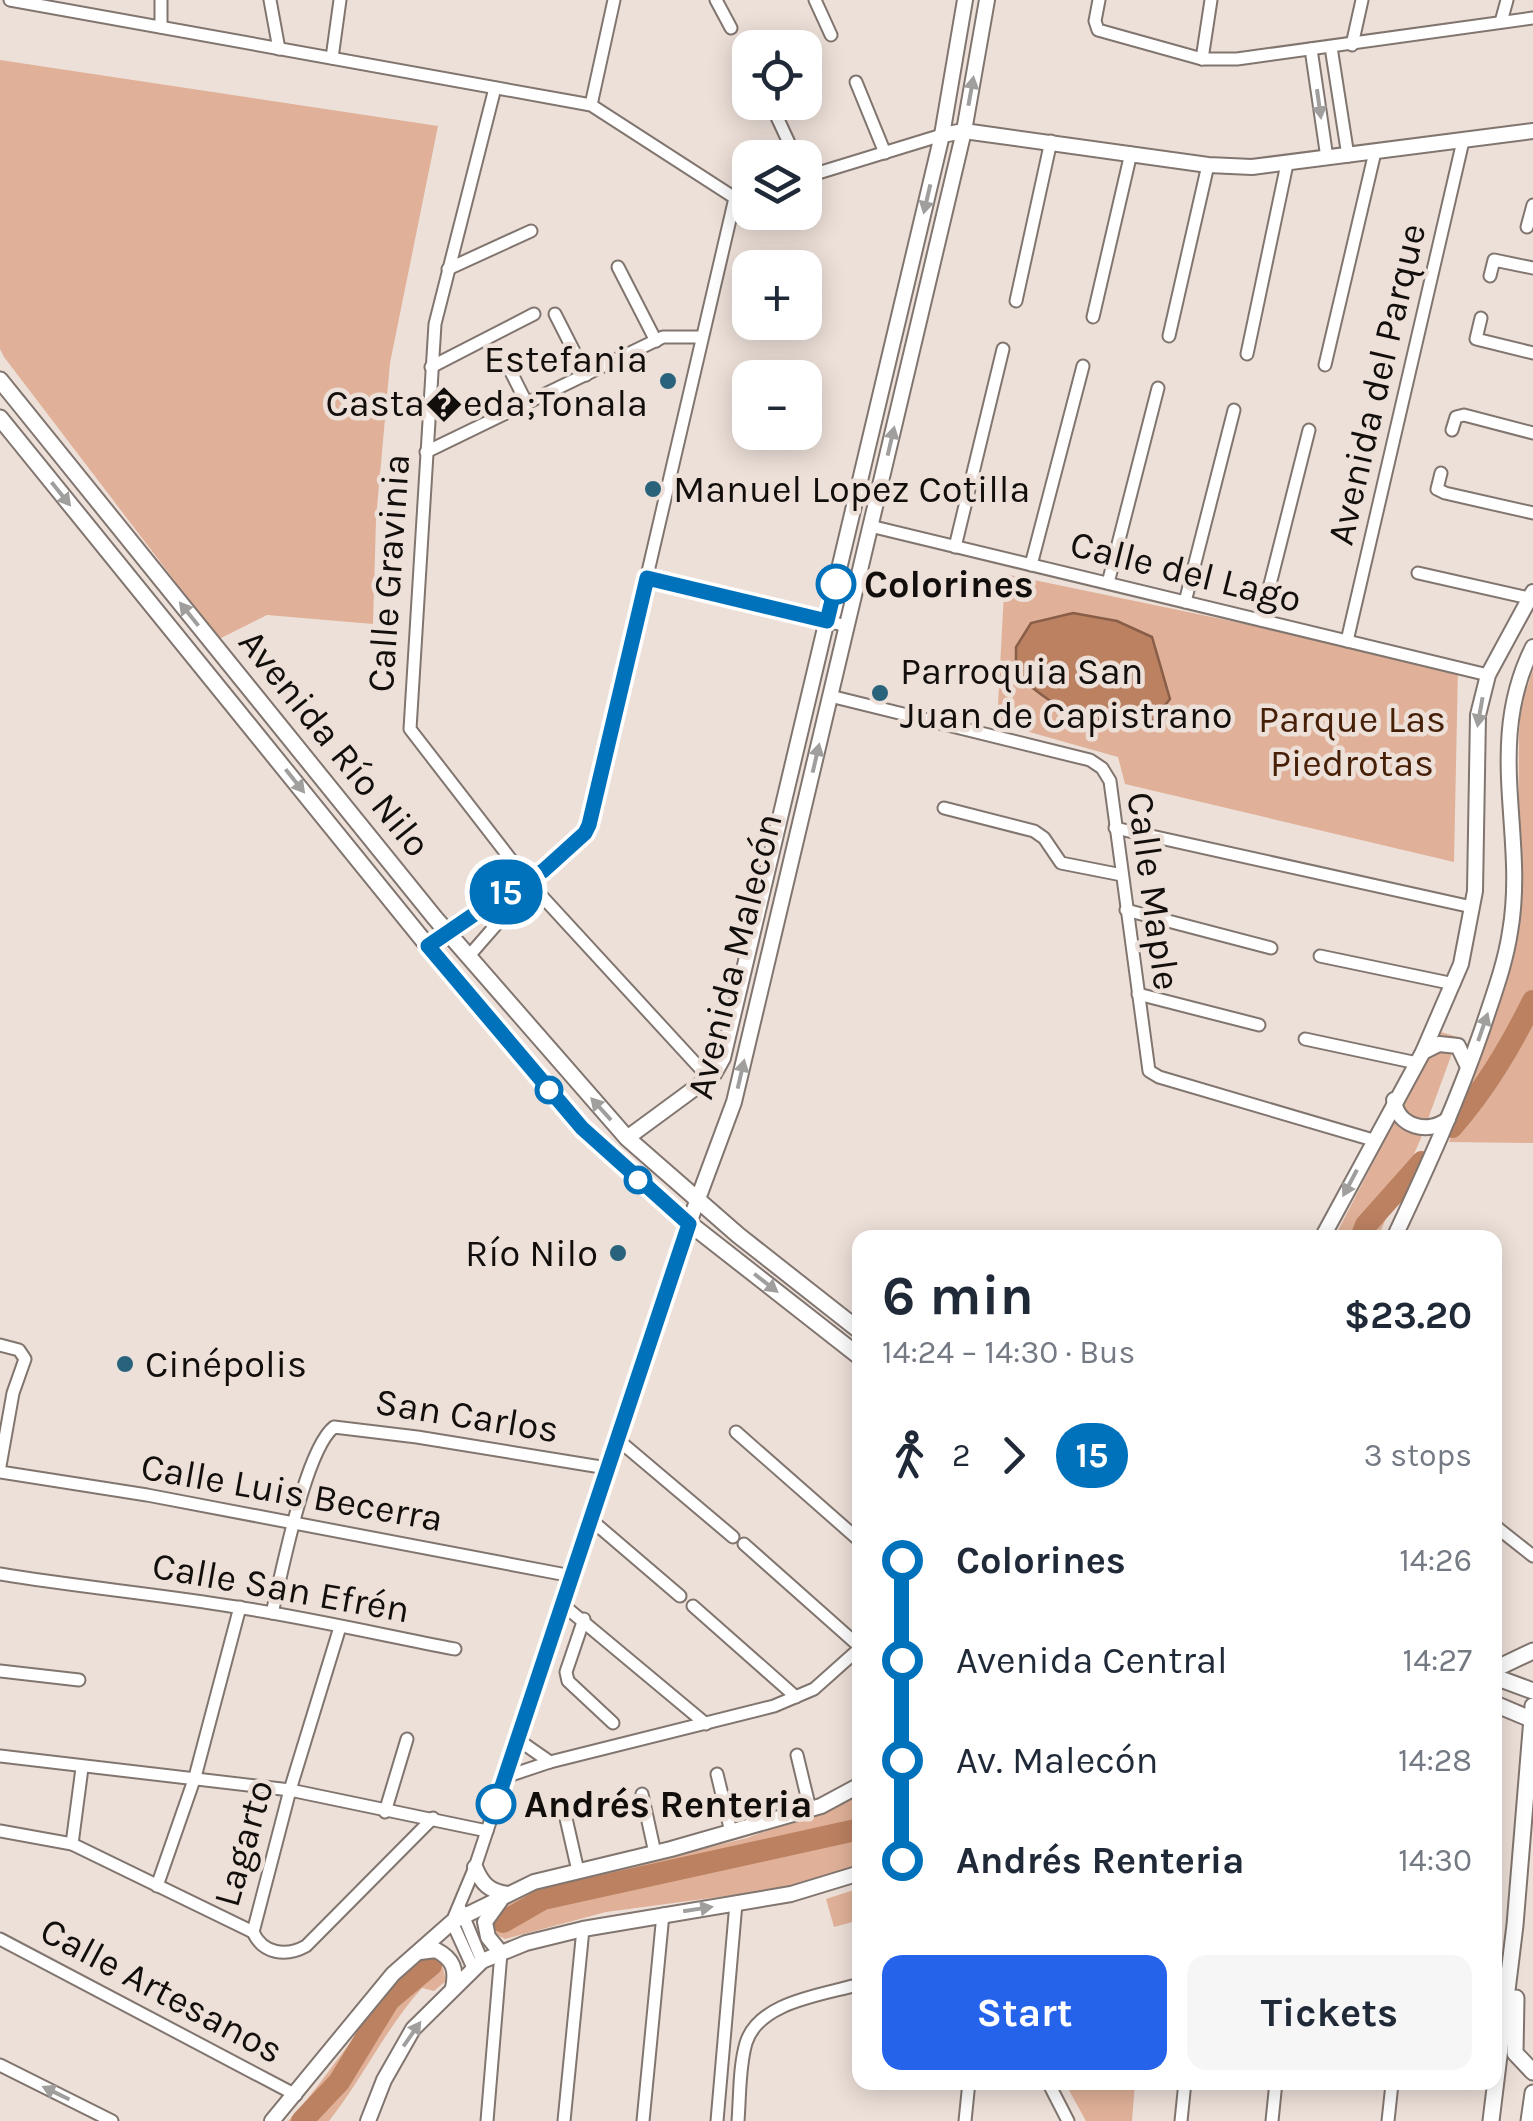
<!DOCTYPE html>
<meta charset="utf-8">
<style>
:root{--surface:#fff;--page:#f6f6f7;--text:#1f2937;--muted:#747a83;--accent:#2563eb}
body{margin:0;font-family:Karla,sans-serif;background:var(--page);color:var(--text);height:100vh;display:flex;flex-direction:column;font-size:38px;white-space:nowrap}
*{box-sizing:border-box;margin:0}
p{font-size:32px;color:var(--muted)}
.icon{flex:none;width:55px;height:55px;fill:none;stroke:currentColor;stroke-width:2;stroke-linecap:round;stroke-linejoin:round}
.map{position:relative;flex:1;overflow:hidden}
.details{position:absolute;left:852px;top:1230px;width:650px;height:860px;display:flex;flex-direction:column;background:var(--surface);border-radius:20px;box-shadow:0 5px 25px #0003}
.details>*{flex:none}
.badge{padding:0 20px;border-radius:32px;font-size:35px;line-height:65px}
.fabs{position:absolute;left:732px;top:30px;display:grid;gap:20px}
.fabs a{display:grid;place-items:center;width:90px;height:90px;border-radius:20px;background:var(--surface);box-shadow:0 5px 25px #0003;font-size:50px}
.map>.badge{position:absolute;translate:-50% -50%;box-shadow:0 0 0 5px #fff}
.legs{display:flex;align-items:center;gap:15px;height:110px;padding:0 30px;font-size:32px}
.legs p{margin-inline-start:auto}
.head{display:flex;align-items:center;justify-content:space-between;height:170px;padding:0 30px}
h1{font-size:55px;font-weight:700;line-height:75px}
.action{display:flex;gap:20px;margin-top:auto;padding:20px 30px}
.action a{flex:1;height:115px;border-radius:20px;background:var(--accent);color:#fff;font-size:40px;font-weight:700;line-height:115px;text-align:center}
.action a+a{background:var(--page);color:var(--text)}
ul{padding:0 30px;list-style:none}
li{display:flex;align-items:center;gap:35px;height:100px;font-size:38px}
li i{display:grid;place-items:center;width:15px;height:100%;margin:0 12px;background:currentColor}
li i::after{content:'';width:25px;height:25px;margin:-12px;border:8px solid;border-radius:50%;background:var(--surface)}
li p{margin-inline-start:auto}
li:first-child i{background:linear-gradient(#0000 50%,currentColor 0)}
li:last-child i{background:linear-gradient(currentColor 50%,#0000 0)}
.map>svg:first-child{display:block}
.green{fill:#e0b198}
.water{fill:#bb8161;stroke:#885e48;stroke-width:2.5}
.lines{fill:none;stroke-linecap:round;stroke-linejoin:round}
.river{stroke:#bb8161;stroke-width:22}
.minor-casing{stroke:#81756f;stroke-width:15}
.tertiary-casing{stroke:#81756f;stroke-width:18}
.secondary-casing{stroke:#81756f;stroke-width:19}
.minor{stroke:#fff;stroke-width:11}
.tertiary{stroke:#fff;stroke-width:14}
.secondary{stroke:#fff;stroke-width:15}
.oneway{fill:#a09f9e}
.line-1-casing{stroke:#fff;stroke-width:22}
.line-1{stroke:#0072bc;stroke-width:15}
.poi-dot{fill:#29637b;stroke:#ede0d9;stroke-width:4}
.stop-1-dot{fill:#fff;stroke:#0072bc;stroke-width:5}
.labels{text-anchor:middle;stroke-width:9;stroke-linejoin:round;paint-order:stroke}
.poi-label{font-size:38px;fill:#120e0c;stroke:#ede0d9;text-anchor:start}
.street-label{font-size:38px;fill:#120e0c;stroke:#ede0d9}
.stop-label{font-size:38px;font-weight:bold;fill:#120e0c;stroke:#ede0d9;text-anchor:start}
.park-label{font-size:38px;fill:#461f06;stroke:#ede0d9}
</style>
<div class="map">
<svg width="1533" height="2121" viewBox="0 0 1533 2121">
<rect width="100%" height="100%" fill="#ede0d9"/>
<g class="green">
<path d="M0,60L438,126L390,363L376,519L373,624L267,615L219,639L4,357L0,349Z"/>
<path d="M1005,574L1458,668L1454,862L1125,784L1118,757L997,723Z"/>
<path d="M1533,670V1143L1449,1142L1490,1030L1518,915L1519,734L1521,705Z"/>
<path d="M1441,1032L1458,1037L1421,1138L1378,1237L1334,1238Z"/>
<path d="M860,1796V1864L811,1882L756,1892L606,1912L505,1939L495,1934L493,1924L496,1913L508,1900L580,1878L747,1838Z"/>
<path d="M860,1888V1920L834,1927L826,1899Z"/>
<path d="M436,1959L443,1968L446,1981L434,1991L422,1988C385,2029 363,2078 329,2121H288C325,2085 392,1970 436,1959Z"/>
<path d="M1065,2083H1135L1132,2121H1086Z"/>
</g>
<path class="water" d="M1073,613L1117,621L1152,637L1170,699L1152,722C1086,726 1065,716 1016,674V647L1031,623Z"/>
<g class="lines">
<g class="river">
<path d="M1452,1127C1486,1088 1510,1047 1533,1001"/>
<path d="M1361,1238L1366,1225L1422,1162"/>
<path d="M503,1922L543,1899L860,1829"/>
<path d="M302,2121L339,2082L389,2000L431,1965"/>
</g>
<g class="minor-casing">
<g id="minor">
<path d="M10,0L591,105L735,198L750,193"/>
<path d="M270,0L279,49"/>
<path d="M716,0L731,28"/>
<path d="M815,0L831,35"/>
<path d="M1099,0L1095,21L1098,30L1202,59H1237L1533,18"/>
<path d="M1501,22L1507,0"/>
<path d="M161,27V0"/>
<path d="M1352,45L1362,0"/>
<path d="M1331,47L1348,156"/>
<path d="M1311,49L1327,158"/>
<path d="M332,58L340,0"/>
<path d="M1202,59L1211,0"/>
<path d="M856,82L885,153"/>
<path d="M495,88L435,324L410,729L526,879L709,1078"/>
<path d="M770,102L796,158"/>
<path d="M591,105L614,0"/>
<path d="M805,177L942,135"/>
<path d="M1527,227L1533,205"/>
<path d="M618,267L656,341"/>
<path d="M448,269L531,231"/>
<path d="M1490,276L1494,260L1533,268"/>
<path d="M1016,301L1051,141"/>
<path d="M555,314L586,375"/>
<path d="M1093,317L1131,153"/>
<path d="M1481,318L1476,339L1533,353"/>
<path d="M1169,336L1208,165"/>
<path d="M1247,354L1287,164"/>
<path d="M504,358L527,404"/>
<path d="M1325,365L1375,152"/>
<path d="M431,367L534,314"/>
<path d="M1452,430L1456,417L1464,415L1533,433"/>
<path d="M426,452L663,337H702"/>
<path d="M1441,473L1437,489L1445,493L1533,513"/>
<path d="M870,526L1488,675"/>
<path d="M955,547L1003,349"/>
<path d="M1031,565L1083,366"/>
<path d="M1418,573L1529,598"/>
<path d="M647,578L847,626"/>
<path d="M1108,583L1158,388"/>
<path d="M1185,602L1234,410"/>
<path d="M1261,620L1309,430"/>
<path d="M1347,641L1463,141"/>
<path d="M830,696L1090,760L1102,768L1110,781L1149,1071L1159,1077L1373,1140"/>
<path d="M944,808L1034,831L1044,838L1061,863L1122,875"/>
<path d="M1115,828L1472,907"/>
<path d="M1126,910L1271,948"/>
<path d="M428,946L532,876"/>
<path d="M1320,956L1454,984"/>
<path d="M468,957L543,871L585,833L589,825L735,198"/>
<path d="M1138,994L1259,1025"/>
<path d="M1305,1039L1417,1063"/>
<path d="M0,1345L19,1350L25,1359L13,1393L0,1466"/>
<path d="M736,1432L860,1541"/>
<path d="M617,1439L733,1537"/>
<path d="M0,1472L147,1495L572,1576"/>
<path d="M590,1519L680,1596"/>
<path d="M1495,1526L1533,1556"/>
<path d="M744,1544L860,1647"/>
<path d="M0,1574C78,1587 157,1594 236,1607C309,1618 382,1635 455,1649"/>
<path d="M562,1604L706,1724"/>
<path d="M693,1606L796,1697"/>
<path d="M272,1613C282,1573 305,1450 334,1427L417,1437L607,1468"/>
<path d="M584,1619L566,1672L568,1681L613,1723"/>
<path d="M0,1671L79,1680"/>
<path d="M517,1739L550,1762"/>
<path d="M797,1755L810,1809"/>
<path d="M0,1756L290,1790L487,1831"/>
<path d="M717,1774L731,1832"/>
<path d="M505,1777L550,1762L774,1706L814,1689L860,1648"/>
<path d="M642,1794L655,1853"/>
<path d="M385,1812L407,1739"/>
<path d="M565,1814L578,1871"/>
<path d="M0,1831L72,1844L253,1932"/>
<path d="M72,1844L82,1768"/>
<path d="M157,1886L195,1777L240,1607"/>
<path d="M461,1910L482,1961"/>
<path d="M253,1932L290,1790L340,1627"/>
<path d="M253,1932C263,1954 286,1957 306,1946L433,1818"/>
<path d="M0,1939L296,2095"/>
<path d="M473,1968L452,1922L475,1867L689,1223"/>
<path d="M0,2065L112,2121"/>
<path d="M1048,2082L1068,2121"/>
<path d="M487,2121L501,1953"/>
<path d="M564,2121L583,1929"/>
<path d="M643,2121L663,1914"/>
<path d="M717,2121L736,1903"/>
<path d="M738,2121C740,2096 739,2067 746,2043C759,2001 824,1995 860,1984"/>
<path d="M965,2121L969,2082"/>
<path d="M1181,2121L1185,2082"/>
<path d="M1272,2121L1276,2082"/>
<path d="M1388,2121L1392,2084"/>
</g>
</g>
<g class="tertiary-casing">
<g id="tertiary">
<path d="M942,135L964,131L1208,165L1252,167L1533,131"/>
<path d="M1423,1052L1439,1044L1458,1046L1468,1067"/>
<path d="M1394,1100C1397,1127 1429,1135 1448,1119"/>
<path d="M627,1138L714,1074L723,1058L942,135L965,0"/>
<path d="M689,1223L734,1102L964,131L987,0"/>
<path d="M1322,1238L1423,1052L1461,964L1475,891L1478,715L1488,675L1533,592"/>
<path d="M1394,1238C1427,1168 1458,1100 1483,1027C1493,996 1505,965 1510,932C1527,835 1484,744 1533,647"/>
<path d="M475,1867C482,1884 489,1891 507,1894"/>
<path d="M500,1901L485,1922L488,1937L501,1953"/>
<path d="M420,1952L436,1950C453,1959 457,1969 453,1988"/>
<path d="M272,2121L393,1974L452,1922L534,1882L671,1849L821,1806L860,1785"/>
<path d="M368,2121L384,2080L413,2029L482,1961L526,1943L583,1929L791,1894L860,1873"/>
</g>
</g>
<g class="secondary-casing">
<g id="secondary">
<path d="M0,380L435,918L627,1138L738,1235L860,1331"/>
<path d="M0,418L440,961L582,1128L689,1223L860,1357"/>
<path d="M1495,1669L1533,1651"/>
<path d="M1495,1677L1533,1691"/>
<path d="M1495,1704L1533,1720"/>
<path d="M1516,1998L1515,2053L1533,2072"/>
<path d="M1491,2121L1515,1925L1533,1706"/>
<path d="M1529,2121L1533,2093"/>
</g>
</g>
<use href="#minor" class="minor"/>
<use href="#tertiary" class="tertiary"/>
<use href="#secondary" class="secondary"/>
</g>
<defs><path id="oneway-solid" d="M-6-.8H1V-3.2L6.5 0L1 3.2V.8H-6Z" transform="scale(2.5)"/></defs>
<g class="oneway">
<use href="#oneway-solid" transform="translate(971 91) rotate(-80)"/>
<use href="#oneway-solid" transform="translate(1319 104) rotate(82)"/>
<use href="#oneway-solid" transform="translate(927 199) rotate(103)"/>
<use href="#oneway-solid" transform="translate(891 441) rotate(-77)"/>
<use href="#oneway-solid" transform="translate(61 494) rotate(51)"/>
<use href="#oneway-solid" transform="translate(189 614) rotate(-129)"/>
<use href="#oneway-solid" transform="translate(1480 712) rotate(100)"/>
<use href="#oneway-solid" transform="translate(816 758) rotate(-77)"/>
<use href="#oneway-solid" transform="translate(295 781) rotate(51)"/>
<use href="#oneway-solid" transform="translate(1483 1027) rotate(-71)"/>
<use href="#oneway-solid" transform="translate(741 1074) rotate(-77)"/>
<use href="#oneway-solid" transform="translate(601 1109) rotate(-132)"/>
<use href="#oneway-solid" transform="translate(1350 1183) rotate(118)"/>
<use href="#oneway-solid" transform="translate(766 1283) rotate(38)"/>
<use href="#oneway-solid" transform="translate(698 1909) rotate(-9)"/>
<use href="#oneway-solid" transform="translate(412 2034) rotate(-55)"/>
<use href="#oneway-solid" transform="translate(56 2093) rotate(-154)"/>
</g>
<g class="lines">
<g class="line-1-casing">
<path id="line-1" d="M496,1804L689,1224L582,1128L428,946L526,879L543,871L585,833L589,825L647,578L827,621L836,584"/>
</g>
<use href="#line-1" class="line-1"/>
</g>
<g class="poi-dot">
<circle cx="668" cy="381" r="10"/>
<circle cx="653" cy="489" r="10"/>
<circle cx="880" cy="693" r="10"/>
<circle cx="618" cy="1253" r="10"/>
<circle cx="125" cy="1364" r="10"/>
</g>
<g class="stop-1-dot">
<circle cx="836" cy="584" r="18"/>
<circle cx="549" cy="1090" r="12"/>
<circle cx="638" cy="1180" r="12"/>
<circle cx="496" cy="1804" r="18"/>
</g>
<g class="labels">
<g class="poi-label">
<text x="648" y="372" text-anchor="end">Estefania<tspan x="648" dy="44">Casta�eda;Tonala</tspan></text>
<text x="673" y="502">Manuel Lopez Cotilla</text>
<text x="900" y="684">Parroquia San<tspan x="900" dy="44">Juan de Capistrano</tspan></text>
<text x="598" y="1266" text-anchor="end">Río Nilo</text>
<text x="145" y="1377">Cinépolis</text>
</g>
<g class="street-label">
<text transform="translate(1376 384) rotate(-77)" y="13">Avenida del Parque</text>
<text transform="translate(1186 571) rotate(14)" y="13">Calle del Lago</text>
<text transform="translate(388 573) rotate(-86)" y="13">Calle Gravinia</text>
<text transform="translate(335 743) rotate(51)" y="13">Avenida Río Nilo</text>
<text transform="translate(1154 891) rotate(82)" y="13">Calle Maple</text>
<text transform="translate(734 956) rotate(-76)" y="13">Avenida Malecón</text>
<text transform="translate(467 1415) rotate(9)" y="13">San Carlos</text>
<text transform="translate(292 1492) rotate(10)" y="13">Calle Luis Becerra</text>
<text transform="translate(281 1587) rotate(10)" y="13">Calle San Efrén</text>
<text transform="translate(243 1843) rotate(-74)" y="13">Lagarto</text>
<text transform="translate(162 1990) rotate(28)" y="13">Calle Artesanos</text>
</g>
<g class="stop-label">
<text x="864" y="597">Colorines</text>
<text x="524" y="1817">Andrés Renteria</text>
</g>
<g class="park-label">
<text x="1352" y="732">Parque Las<tspan x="1352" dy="44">Piedrotas</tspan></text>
</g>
</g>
</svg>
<div class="fabs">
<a><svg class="icon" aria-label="locate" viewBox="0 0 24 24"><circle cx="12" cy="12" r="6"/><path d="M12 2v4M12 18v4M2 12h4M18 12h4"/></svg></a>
<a><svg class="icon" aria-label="layers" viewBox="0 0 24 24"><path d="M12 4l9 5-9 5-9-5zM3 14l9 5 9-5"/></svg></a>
<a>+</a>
<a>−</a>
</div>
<b class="badge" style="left:506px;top:892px;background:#0072bc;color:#fff">15</b>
<section class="details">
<div class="head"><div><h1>6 min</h1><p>14:24 – 14:30 · Bus</p></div><b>$23.20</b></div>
<div class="legs"><svg class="icon" aria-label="walk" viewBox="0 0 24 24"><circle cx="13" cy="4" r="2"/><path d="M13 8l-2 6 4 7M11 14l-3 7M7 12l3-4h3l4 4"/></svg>2<svg class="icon" aria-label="forward" viewBox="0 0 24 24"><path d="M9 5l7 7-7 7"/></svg><b class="badge" style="background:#0072bc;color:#fff">15</b><p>3 stops</p></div>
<ul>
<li><i style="color:#0072bc"></i><b>Colorines</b><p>14:26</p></li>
<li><i style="color:#0072bc"></i><span>Avenida Central</span><p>14:27</p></li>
<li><i style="color:#0072bc"></i><span>Av. Malecón</span><p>14:28</p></li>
<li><i style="color:#0072bc"></i><b>Andrés Renteria</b><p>14:30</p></li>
</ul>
<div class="action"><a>Start</a><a>Tickets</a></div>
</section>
</div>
